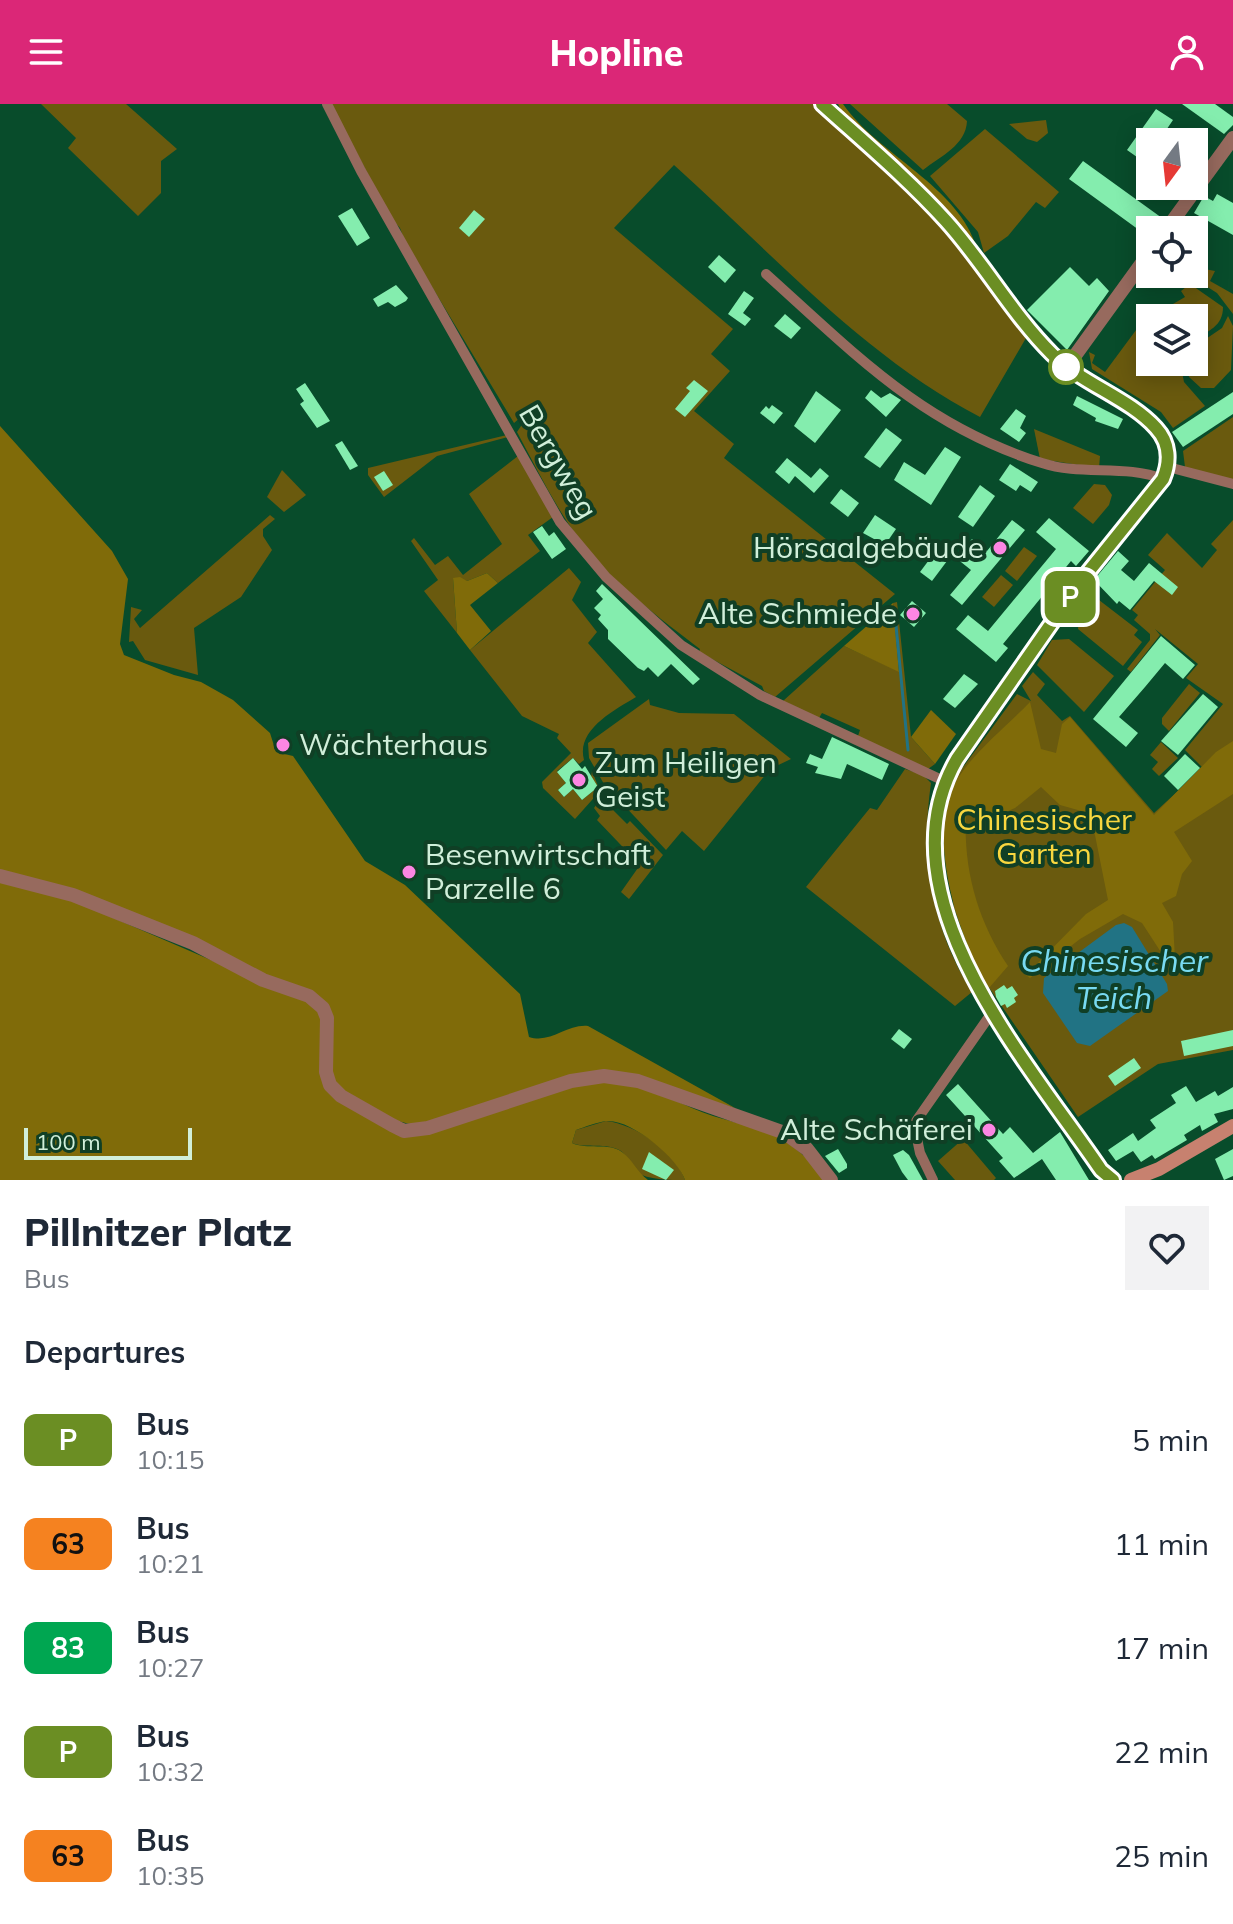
<!DOCTYPE html>
<meta charset="utf-8">
<style>
:root{--surface:#fff;--page:#f2f2f3;--text:#1f2937;--muted:#747a83;--accent:#db2777}
body{margin:0;font-family:Mulish,sans-serif;background:var(--page);color:var(--text);height:100vh;display:flex;flex-direction:column;font-size:30px;white-space:nowrap}
*{box-sizing:border-box;margin:0}
p{font-size:26px;color:var(--muted)}
.icon{flex:none;width:44px;height:44px;fill:none;stroke:currentColor;stroke-width:2;stroke-linecap:round;stroke-linejoin:round}
.map{position:relative;height:1076px;overflow:hidden}
.panel{display:flex;flex-direction:column;background:var(--surface);flex:1}
.panel>*{flex:none}
.badge{padding:0 16px;border-radius:12px;font-size:28px;line-height:52px}
.needle{width:52px;rotate:195deg}
.buttons{position:absolute;left:1136px;top:24px;display:grid;gap:16px}
.buttons a{display:grid;place-items:center;width:72px;height:72px;border-radius:0px;background:var(--surface);box-shadow:0 4px 20px #0003;font-size:40px}
.scale{position:absolute;left:24px;bottom:20px;width:168px;box-sizing:border-box;padding-left:8px;border:4px solid #d1efda;border-top:0;font-size:22px;line-height:28px;white-space:nowrap;color:#d1efda;-webkit-text-stroke:6px #103f25;paint-order:stroke}
.map>.badge{position:absolute;translate:-50% -50%;box-shadow:0 0 0 4px #fff}
h2{padding:0 24px;font-size:30px;line-height:72px}
.round{display:grid;place-items:center;flex:none;width:84px;height:84px;border-radius:0px;background:var(--page)}
.overview{display:flex;align-items:center;justify-content:space-between;height:136px;padding:0 24px}
h1{font-size:38px;font-weight:800;line-height:60px}
ul{padding:0;list-style:none}
li{display:flex;align-items:center;gap:24px;height:104px;padding:0 24px}
li div{flex:1}
li b{display:block;font-size:30px}
li em{font-style:normal}
li .badge{min-width:88px;font-weight:700;text-align:center}
header{display:flex;justify-content:space-between;align-items:center;height:104px;padding:0 24px;background:var(--accent);color:#fff;font-size:36px;font-weight:800}
.map>svg:first-child{display:block}
.green{fill:#6a5a0e}
.forest{fill:#806b09}
.water{fill:#217384}
.lines{fill:none;stroke-linecap:round;stroke-linejoin:round}
.stream{stroke:#217384;stroke-width:3}
.building{fill:#84edae}
.minor{stroke:#976a5e;stroke-width:10}
.tertiary{stroke:#976a5e;stroke-width:14}
.secondary{stroke:#c7816f;stroke-width:14}
.line-casing{stroke:#fff;stroke-width:18}
.line{stroke:#6b8e23;stroke-width:12}
.stop-dot{fill:#fff;stroke:#6b8e23;stroke-width:4}
.poi-dot{fill:#fc86e3;stroke:#103f25;stroke-width:3}
.labels{text-anchor:middle;stroke-width:8;stroke-linejoin:round;paint-order:stroke}
.street-label{font-size:30px;fill:#d1efda;stroke:#103f25}
.poi-label{font-size:30px;fill:#d1efda;stroke:#103f25;text-anchor:end}
.park-label{font-size:30px;fill:#f9d73f;stroke:#103f25}
.water-label{font-size:32px;font-style:italic;fill:#78daf2;stroke:#103f25}
</style>
<header><svg class="icon" aria-label="menu" viewBox="0 0 24 24"><path d="M4 6h16M4 12h16M4 18h16"/></svg>Hopline<svg class="icon" aria-label="person" viewBox="0 0 24 24"><circle cx="12" cy="8" r="4"/><path d="M4 21q1-7 8-7t8 7"/></svg></header>
<div class="map">
<svg width="1233" height="1076" viewBox="0 0 1233 1076">
<rect width="100%" height="100%" fill="#084c2b"/>
<g class="green">
<path d="M41,0H126L177,45L161,57V89L138,112L68,44L76,34Z"/>
<path d="M331,0H814L944,124L1026,234L980,313C863,252 772,149 674,61L614,124L733,225L711,250L730,267L694,307L734,340L724,354L895,490L775,593L764,587L762,582L699,548L700,545C662,516 615,481 586,444C558,409 538,367 517,328L525,316L521,313L514,319L405,138L400,124L391,114Z"/>
<path d="M850,0H947L967,17C966,41 941,52 923,66Z"/>
<path d="M1046,16L1048,29L1037,38L1027,35L1009,20Z"/>
<path d="M985,25L1059,88L1045,104L1036,98L1008,132L984,149L978,128L930,72Z"/>
<path d="M1194,163L1215,167L1210,177L1233,190V210L1217,189L1187,170H1194Z"/>
<path d="M1190,180L1223,203C1223,223 1208,226 1194,237V214H1150V258H1180L1184,278L1205,302L1173,324L1161,308L1092,265L1089,248L1095,251L1092,259L1105,268L1142,218L1185,193L1181,187Z"/>
<path d="M1228,212L1233,222L1231,266L1214,284H1201L1189,273L1186,258H1194V243L1222,224Z"/>
<path d="M1233,313V383L1186,371L1183,347Z"/>
<path d="M1034,325L1100,352L1099,364L1040,355Z"/>
<path d="M507,331L553,413L528,431L540,447L498,479L487,469L467,477L453,474L457,529L424,487L438,476L411,437L414,434L435,461L448,452L463,471L502,440L469,390L518,352L508,333L437,352L384,393L368,371V364Z"/>
<path d="M282,366L306,391L284,408L267,393Z"/>
<path d="M1094,380L1105,381L1112,391L1109,401L1093,420L1073,404Z"/>
<path d="M270,411L275,415L263,425V432L272,446L241,493L194,524L198,571L145,556L133,537L129,538L131,503L142,506L134,515L140,524Z"/>
<path d="M1233,416V946L1158,960L1078,1013L979,869L954,804L951,783L946,709L958,670L1017,590L1031,597L1022,582L1033,568L1045,580L1037,591L1062,617L1070,612L1154,709L1203,664L1185,646L1223,600L1186,574L1198,560L1155,525L1160,531L1131,568L1127,565L1150,536V530L1134,516L1138,511L1132,506L1165,466L1148,451L1167,429L1202,464L1217,446L1211,440Z"/>
<path d="M1024,443L1037,452L1017,477L1005,467Z"/>
<path d="M569,464L581,478L572,496L597,528L588,539L636,593C613,607 576,626 584,656L579,660L573,654L557,667L566,679L558,686L564,693L573,685L582,696L598,683L591,674L592,667L600,687L575,715L543,684L542,678L571,649L557,634L559,630L522,612L470,546Z"/>
<path d="M1001,471L1013,481L994,503L982,493Z"/>
<path d="M1086,486L1138,526L1134,531L1142,538L1123,562L1078,525L1079,514L1075,504Z"/>
<path d="M897,498L911,633L935,660L928,665L858,632L860,626L822,609L819,614L783,597L844,542L899,567L893,499Z"/>
<path d="M1069,535L1114,572L1084,608L1037,561L1052,536Z"/>
<path d="M1189,580L1200,589L1169,627L1162,620V614Z"/>
<path d="M649,595L650,601L679,609L734,610L791,655L770,665L704,747L682,727L666,746L604,680L589,654L588,639Z"/>
<path d="M1161,638L1178,654L1159,672L1152,665L1158,658L1150,651Z"/>
<path d="M905,665L923,671L931,679C920,754 932,824 972,888L955,902L806,783L870,704L877,706Z"/>
<path d="M604,690L612,698L609,702L627,720L630,717L663,751L629,795L621,788L640,761L597,716L600,712L594,704Z"/>
<path d="M606,1017C635,1020 676,1048 685,1076C668,1076 649,1076 636,1068C631,1062 627,1052 621,1047C606,1038 587,1045 572,1039L576,1026Z"/>
<path d="M963,1035L996,1074L994,1076H955L938,1057Z"/>
</g>
<g class="forest">
<path d="M838,0H843C878,51 959,82 977,145L845,14Z"/>
<path d="M0,322L112,447L128,475L120,540L124,551L174,571L201,578L233,596L270,629L276,648L293,652L365,757L405,781L520,890L529,933C551,940 566,920 588,922L735,1004L621,970L420,1021C387,1019 358,999 334,978L323,896L0,767Z"/>
<path d="M487,469L498,479L470,501L491,527L470,546L457,529L453,474L460,473L467,477Z"/>
<path d="M893,499L899,568L844,542Z"/>
<path d="M1030,598L1041,645L1056,649L1062,620L1070,613L1154,711L1216,648L1233,637V690L1174,728L1192,757L1182,770L1176,792L1162,799L1173,818L1175,855L1168,859L1142,819L1123,810L1080,835L1030,874L1026,871L1086,810L1108,796L1095,731L1085,708L1060,701L1041,683L1015,704L992,714L966,708C963,765 977,815 1008,862L989,884C959,837 923,726 958,674C976,646 1007,622 1030,598Z"/>
<path d="M931,606L956,630L935,660L911,633Z"/>
<path d="M0,778L67,794L306,897L320,910L325,981L396,1030C453,1014 573,969 628,979C657,985 685,1003 713,1012C768,1028 788,1029 826,1076H685C678,1054 631,1015 607,1017C597,1018 585,1023 576,1026L572,1039C587,1046 608,1038 622,1048C632,1055 637,1068 648,1076H0Z"/>
</g>
<path class="water" d="M1124,819L1132,823L1167,880L1168,887L1090,942L1077,939L1043,889L1044,874L1116,821Z"/>
<g class="lines">
<path class="stream" d="M895,511L908,646"/>
</g>
<g class="building">
<path d="M1182,0H1215L1233,13V21L1224,30Z"/>
<path d="M1156,5L1173,16L1158,38H1150V49L1144,58L1127,46Z"/>
<path d="M1083,57L1162,114L1156,126H1150V134L1069,75Z"/>
<path d="M1217,90L1233,99V131L1194,109L1204,92L1213,97Z"/>
<path d="M352,104L370,134L357,142L338,112Z"/>
<path d="M474,106L485,115L469,133L459,124Z"/>
<path d="M719,151L736,166L725,179L708,163Z"/>
<path d="M1070,163L1089,182L1097,174L1109,187L1067,246L1027,206Z"/>
<path d="M396,181L408,194L406,197L395,203L388,198L378,203L373,195Z"/>
<path d="M744,187L754,194L743,209L751,215L745,222L728,210Z"/>
<path d="M785,210L801,224L791,235L774,222Z"/>
<path d="M694,276L708,287L685,313L675,305L690,287L686,284Z"/>
<path d="M305,279L330,317L317,324L300,300L304,297L296,285Z"/>
<path d="M871,286L881,294L890,289L901,296L886,313L865,294Z"/>
<path d="M816,287L841,306L815,339L794,322Z"/>
<path d="M1233,288V310L1183,343L1172,328Z"/>
<path d="M1077,292L1123,315L1118,325L1095,317L1096,314L1073,301Z"/>
<path d="M772,301L783,309L774,320L760,309L766,302L769,305Z"/>
<path d="M1016,305L1026,312L1020,324L1026,329L1019,338L1000,325Z"/>
<path d="M886,324L902,336L880,364L864,353Z"/>
<path d="M342,337L358,362L350,366L335,341Z"/>
<path d="M945,343L961,353L931,401L894,376L904,358L925,371Z"/>
<path d="M787,354L811,374L820,364L829,372L814,389L795,372L789,380L775,368Z"/>
<path d="M1010,360L1038,378L1031,388L1020,381L1016,387L999,376Z"/>
<path d="M384,367L393,381L383,387L374,373Z"/>
<path d="M980,381L995,392L973,423L958,413Z"/>
<path d="M841,385L859,399L848,413L830,399Z"/>
<path d="M875,411L896,425L885,441L863,429Z"/>
<path d="M1049,414L1089,447L1076,462L1071,457L1003,540L1008,544L996,558L956,525L968,511L988,527L1056,445L1036,428Z"/>
<path d="M1012,416L1025,426L962,501L950,491L971,466L956,454L972,435L987,447Z"/>
<path d="M542,422L549,432L554,428L566,445L552,455L533,428Z"/>
<path d="M1118,447L1129,457L1121,466L1134,477L1149,459L1178,483L1172,491L1154,477L1130,506L1119,497L1117,500L1094,476Z"/>
<path d="M935,448L947,457L932,477L920,468Z"/>
<path d="M602,480L700,575L693,581L671,560L658,573L648,563L644,567L638,564L608,535V526L598,515L601,511L594,504L603,495L596,487Z"/>
<path d="M912,497L926,509L914,523L900,511Z"/>
<path d="M1161,532L1195,561L1183,575L1165,559L1145,583L1119,613L1138,629L1126,643L1093,615Z"/>
<path d="M964,570L978,580L955,604L943,595Z"/>
<path d="M1203,590L1218,603L1178,651L1161,637Z"/>
<path d="M832,633L889,660L882,676L847,660L841,675L815,669L818,663L806,659L810,650L822,655Z"/>
<path d="M1185,650L1200,664L1178,686L1164,672Z"/>
<path d="M573,654L582,665L585,662L598,683L582,696L573,685L564,693L558,686L566,679L557,668Z"/>
<path d="M1004,881L1007,885L1012,882L1018,891L1014,894L1016,898L1007,904L1005,900L1001,902L996,893L995,887Z"/>
<path d="M899,925L912,935L904,945L891,935Z"/>
<path d="M1233,926V942L1184,952L1181,937Z"/>
<path d="M1134,954L1141,964L1115,982L1108,972Z"/>
<path d="M958,980L1003,1030L1010,1023L1033,1049L1060,1028L1089,1076H1056L1042,1055L1014,1074L999,1057L1003,1054L946,991Z"/>
<path d="M1186,982L1196,998L1215,987L1218,992L1233,983V1005L1214,1010L1218,1018L1202,1027L1200,1021L1184,1031L1187,1036L1155,1055L1152,1051L1141,1058L1133,1047L1116,1057L1108,1046L1133,1029L1138,1037L1156,1024L1150,1016L1176,999L1171,991Z"/>
<path d="M838,1045L847,1060V1064L839,1069L825,1052Z"/>
<path d="M1233,1045V1072L1224,1076L1215,1055Z"/>
<path d="M903,1046L909,1051L923,1076H908L902,1068L893,1051Z"/>
<path d="M649,1048L674,1066L666,1076L642,1065Z"/>
</g>
<g class="lines">
<g class="minor">
<path d="M327,0L361,67L560,418L606,473L681,541L760,591L944,677"/>
<path d="M766,170C855,250 923,322 1042,359C1081,372 1125,360 1163,375"/>
<path d="M1168,363L1233,380"/>
<path d="M933,1076L920,1049L914,1020L993,907"/>
</g>
<g class="tertiary">
<path d="M1166,126L1233,34"/>
<path d="M1066,264L1150,148"/>
<path d="M0,772L73,791L193,839L263,876L309,892L323,904L327,914L326,968L330,981L341,992L392,1021L404,1027L428,1024L571,977L604,972L638,977L785,1029L807,1045L831,1076"/>
</g>
<g class="secondary">
<path d="M822,0C864,38 908,75 946,117C984,159 1012,210 1052,250C1082,280 1129,294 1157,324C1170,339 1170,358 1163,375L1081,477L957,655C878,791 1028,958 1101,1066L1113,1076"/>
<path d="M1131,1076L1159,1065L1233,1022"/>
</g>
</g>
<g class="lines">
<g class="line-casing">
<path id="line" d="M822,0C864,38 908,75 946,117C984,159 1012,210 1052,250C1082,280 1129,294 1156,324C1170,339 1170,358 1163,375L1081,477L957,655C878,791 1028,958 1101,1066L1113,1076"/>
</g>
<use href="#line" class="line"/>
</g>
<circle class="stop-dot" cx="1066" cy="263" r="16"/>
<g class="poi-dot">
<circle cx="1000" cy="444" r="8"/>
<circle cx="913" cy="510" r="8"/>
<circle cx="283" cy="641" r="8"/>
<circle cx="579" cy="676" r="8"/>
<circle cx="409" cy="768" r="8"/>
<circle cx="989" cy="1026" r="8"/>
</g>
<g class="labels">
<g class="street-label">
<text transform="translate(558 358) rotate(60)" y="10">Bergweg</text>
</g>
<g class="poi-label">
<text x="984" y="454">Hörsaalgebäude</text>
<text x="897" y="520">Alte Schmiede</text>
<text x="299" y="651" text-anchor="start">Wächterhaus</text>
<text x="595" y="669" text-anchor="start">Zum Heiligen<tspan x="595" dy="34">Geist</tspan></text>
<text x="425" y="761" text-anchor="start">Besenwirtschaft<tspan x="425" dy="34">Parzelle 6</tspan></text>
<text x="973" y="1036">Alte Schäferei</text>
</g>
<g class="park-label">
<text x="1044" y="726">Chinesischer<tspan x="1044" dy="34">Garten</tspan></text>
</g>
<g class="water-label">
<text x="1114" y="868">Chinesischer<tspan x="1114" dy="37">Teich</tspan></text>
</g>
</g>
</svg>
<div class="buttons">
<a><svg class="needle" viewBox="-14 -14 28 28"><path d="M0-13l5 13h-10z" fill="#e53935"/><path d="M0 13l5-13h-10z" fill="#747a83"/></svg></a>
<a><svg class="icon" aria-label="locate" viewBox="0 0 24 24"><circle cx="12" cy="12" r="6"/><path d="M12 2v4M12 18v4M2 12h4M18 12h4"/></svg></a>
<a><svg class="icon" aria-label="layers" viewBox="0 0 24 24"><path d="M12 4l9 5-9 5-9-5zM3 14l9 5 9-5"/></svg></a>
</div>
<div class="scale">100 m</div>
<b class="badge" style="left:1070px;top:493px;background:#6b8e23;color:#fff">P</b>
</div>
<section class="panel">
<div class="overview"><div><h1>Pillnitzer Platz</h1><p>Bus</p></div><a class="round"><svg class="icon" aria-label="heart" viewBox="0 0 24 24"><path d="M12 20l-8-8c-3-5 5-10 8-4 3-6 11-1 8 4z"/></svg></a></div>
<h2>Departures</h2>
<ul>
<li><span class="badge" style="background:#6b8e23;color:#fff">P</span><div><b>Bus</b><p>10:15</p></div><em>5 min</em></li>
<li><span class="badge" style="background:#f58220;color:#111">63</span><div><b>Bus</b><p>10:21</p></div><em>11 min</em></li>
<li><span class="badge" style="background:#00a651;color:#fff">83</span><div><b>Bus</b><p>10:27</p></div><em>17 min</em></li>
<li><span class="badge" style="background:#6b8e23;color:#fff">P</span><div><b>Bus</b><p>10:32</p></div><em>22 min</em></li>
<li><span class="badge" style="background:#f58220;color:#111">63</span><div><b>Bus</b><p>10:35</p></div><em>25 min</em></li>
</ul>
</section>
